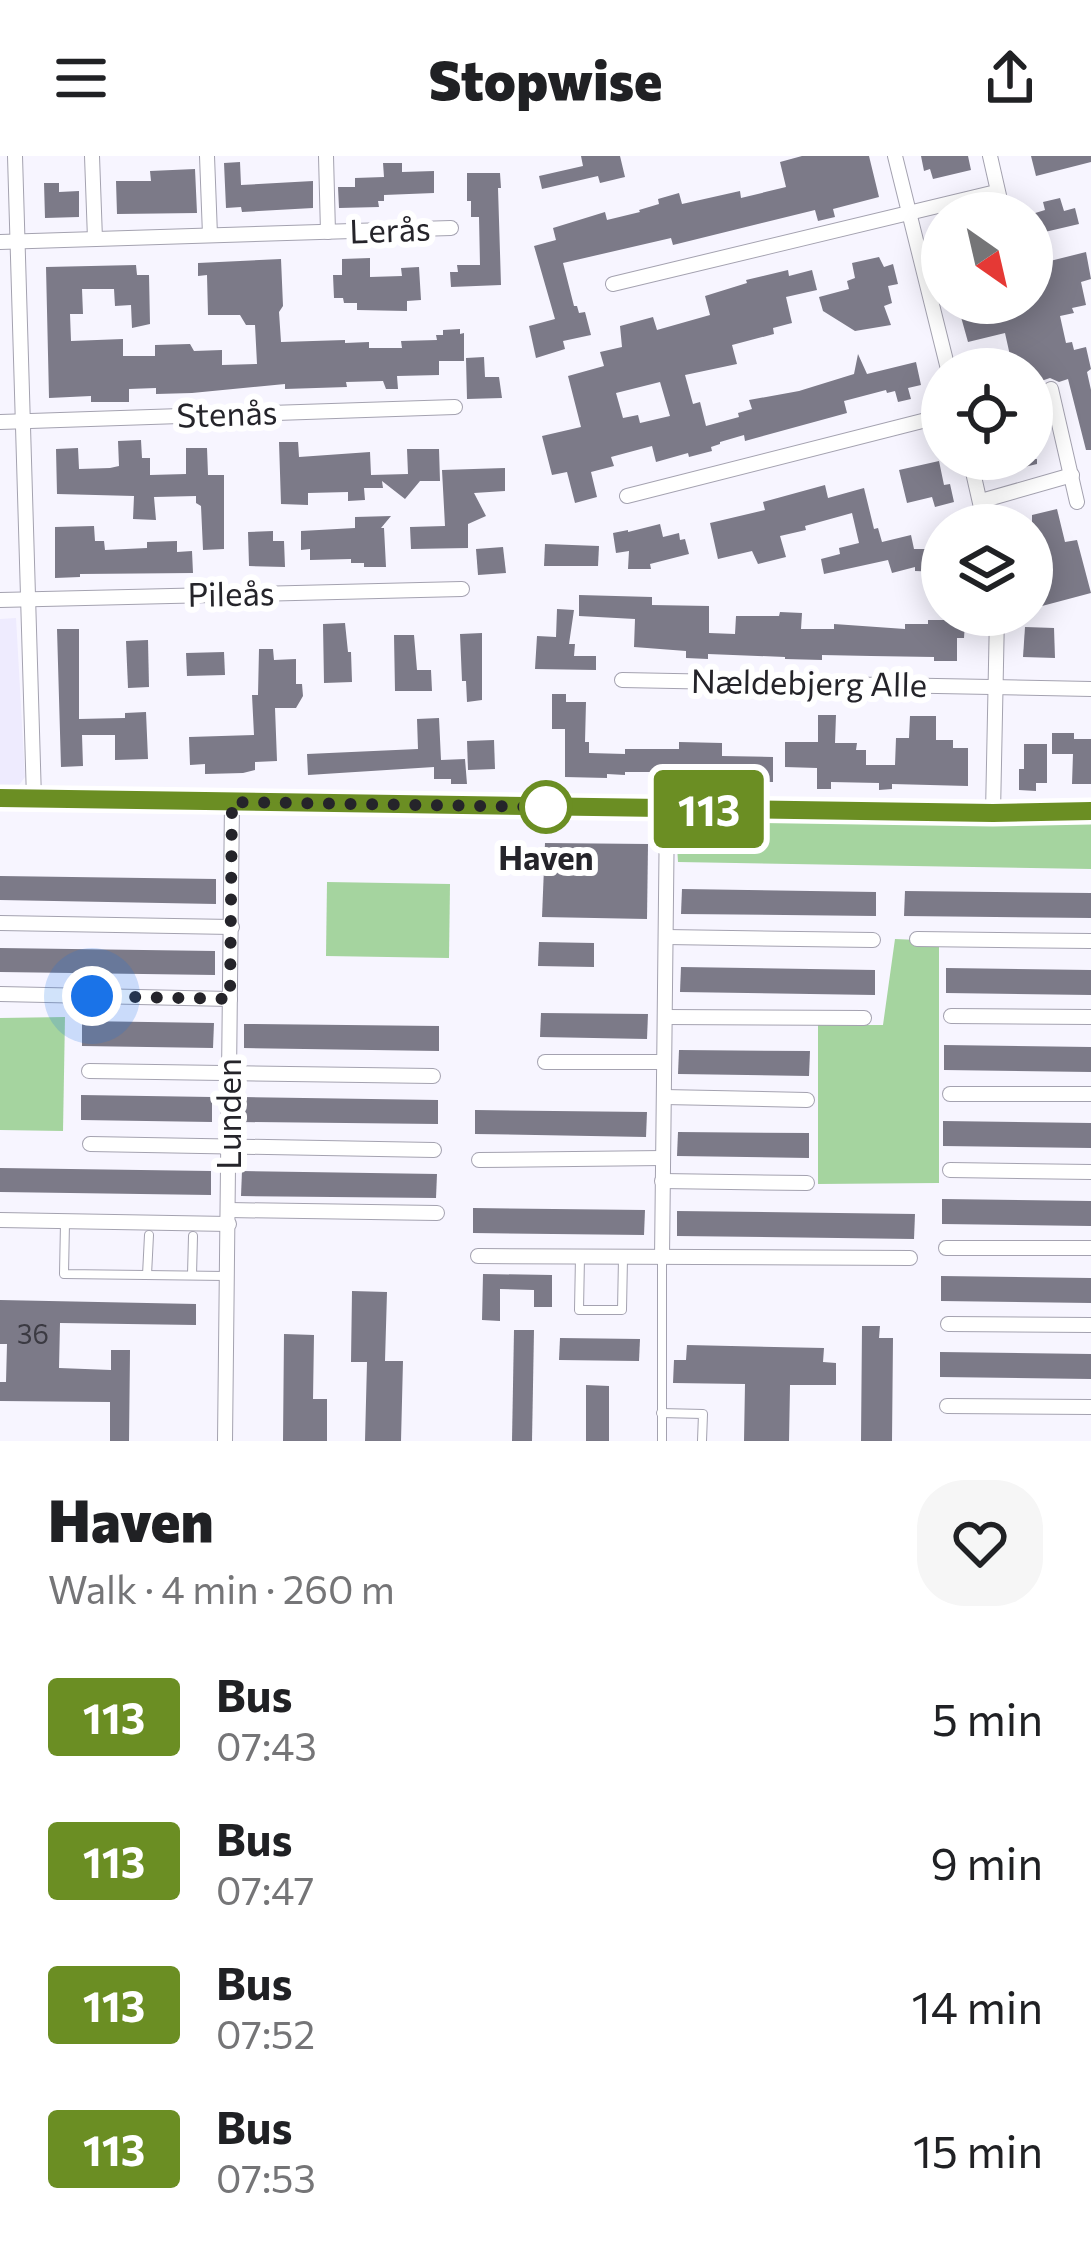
<!DOCTYPE html>
<meta charset="utf-8">
<style>
:root{--surface:#fff;--page:#f6f6f6;--text:#202124;--muted:#757577}
body{margin:0;font-family:Commissioner,sans-serif;background:var(--page);color:var(--text);height:100vh;display:flex;flex-direction:column;font-size:45px;white-space:nowrap}
*{box-sizing:border-box;margin:0}
p{font-size:39px;color:var(--muted)}
.icon{flex:none;width:66px;height:66px;fill:none;stroke:currentColor;stroke-width:2;stroke-linecap:round;stroke-linejoin:round}
.map{position:relative;height:1285px;overflow:hidden}
.side{display:flex;flex-direction:column;background:var(--surface);flex:1}
.side>*{flex:none}
.badge{padding:0 24px;border-radius:9px;font-size:42px;line-height:78px}
.needle{width:78px;rotate:146deg}
.fabs{position:absolute;left:921px;top:36px;display:grid;gap:24px}
.fabs a{display:grid;place-items:center;width:132px;height:132px;border-radius:50%;background:var(--surface);box-shadow:0 6px 30px #0003;font-size:60px}
.you{position:absolute;width:60px;height:60px;margin:-30px;border:9px solid #fff;border-radius:50%;background:#1a73e8;box-shadow:0 0 0 18px #1a73e833}
.map>.badge{position:absolute;translate:-50% -50%;box-shadow:0 0 0 6px #fff}
.round{display:grid;place-items:center;flex:none;width:126px;height:126px;border-radius:48px;background:var(--page)}
.headline{display:flex;align-items:center;justify-content:space-between;height:204px;padding:0 48px}
h1{font-size:57px;font-weight:800;line-height:90px}
ul{padding:0;list-style:none}
li{display:flex;align-items:center;gap:36px;height:144px;padding:0 48px}
li div{flex:1}
li b{display:block;font-size:45px}
li em{font-style:normal}
li .badge{min-width:132px;font-weight:700;text-align:center}
header{display:flex;justify-content:space-between;align-items:center;height:156px;padding:0 48px;background:var(--surface);font-size:54px;font-weight:800}
.map>svg:first-child{display:block}
.built{fill:#eeebfe}
.green{fill:#a5d49f}
.building{fill:#7c7a88;fill-rule:evenodd}
.lines{fill:none;stroke-linecap:round;stroke-linejoin:round}
.service-casing{stroke:#a4a2b0;stroke-width:10}
.minor-casing{stroke:#a4a2b0;stroke-width:16}
.tertiary-casing{stroke:#a4a2b0;stroke-width:20}
.service{stroke:#fff;stroke-width:8}
.minor{stroke:#fff;stroke-width:14}
.tertiary{stroke:#fff;stroke-width:16}
.line-casing{stroke:#fff;stroke-width:27}
.line{stroke:#6b8e23;stroke-width:18}
.walk{stroke:#25242a;stroke-width:12;stroke-dasharray:0 21.6}
.stop-dot{fill:#fff;stroke:#6b8e23;stroke-width:6}
.labels{text-anchor:middle;stroke-width:12;stroke-linejoin:round;paint-order:stroke}
.number-label{font-size:27px;fill:#3b3a42}
.street-label{font-size:33px;fill:#25242a;stroke:#fff}
.stop-label{font-size:33px;font-weight:bold;fill:#25242a;stroke:#fff}
</style>
<header><svg class="icon" aria-label="menu" viewBox="0 0 24 24"><path d="M4 6h16M4 12h16M4 18h16"/></svg>Stopwise<svg class="icon" aria-label="share" viewBox="0 0 24 24"><path d="M12 15V3M7 8l5-5 5 5M5 13v7h14v-7"/></svg></header>
<div class="map">
<svg width="1091" height="1285" viewBox="0 0 1091 1285">
<rect width="100%" height="100%" fill="#f7f5ff"/>
<path class="built" d="M16,462L25,621L16,633H0V463Z"/>
<g class="green">
<path d="M689,662L1091,666V713L678,706L676,674Z"/>
<path d="M327,726L450,728L449,802L326,800Z"/>
<path d="M895,783L939,785V1027L818,1028V869H883Z"/>
<path d="M65,861L63,975L0,974V862Z"/>
</g>
<g class="building">
<path d="M581,0H620L625,21L600,27L598,20L542,33L539,20L583,10Z"/>
<path d="M802,0H869L879,41L833,53L835,61L818,65L815,54L673,89L671,82L563,107L574,150H577L579,157L585,156L591,179L563,185L565,193L536,202L529,170L555,163L534,90L556,84L553,72L605,56L607,64L640,56L639,54L659,48L658,43L679,37L682,48L740,35L741,42L786,31L780,6Z"/>
<path d="M921,0H968L971,14L933,23L930,13L924,15Z"/>
<path d="M1031,0H1091V6L1036,20Z"/>
<path d="M240,6L241,29L313,25V52L242,56L241,51L226,52L224,7Z"/>
<path d="M383,7H402V16L434,15V37L384,39V45H378L379,51L339,52L338,31H355V22L384,21Z"/>
<path d="M195,13L197,57L117,58L116,25H151L150,15Z"/>
<path d="M467,17H500L501,32H498L501,129L451,131L450,116H458L457,109H480L479,61H471V45H467Z"/>
<path d="M44,27H59V36L79,35V61L45,62Z"/>
<path d="M1060,42L1064,55L1075,52L1079,68L1032,79V58L1045,54L1043,46Z"/>
<path d="M1086,96L1091,123L1081,126L1086,149L1072,152L1074,157L1060,160L1066,187L1072,186L1074,194L1086,191L1091,213L1087,216L1091,234V294H1086L1068,223L1059,226L1050,222L1032,228V213H1013L1005,177L968,186L961,161L979,156L977,150L982,147H1033L1032,122L1041,120L1038,108Z"/>
<path d="M879,101L884,111L893,108L898,128L888,130L892,147L884,150L891,169L855,175L823,155L819,141L849,133L847,125L855,122L852,107Z"/>
<path d="M370,102V121L402,120L401,112L419,111L421,144L407,145V155L357,154V147H344L343,142H334L333,119H342V103Z"/>
<path d="M281,103L283,150L279,156L281,186L345,184V187L369,186V192H402L401,185L437,184L436,179H443V174L460,173V178L464,177V205H439V219L397,220L398,233H386L383,225L346,226L347,231L285,233V228L192,237L156,238V232L129,233V246H91V240L49,242L46,111L136,109L137,119H149L150,168L132,172L131,149L115,150L114,133H82L83,158H70L71,185L123,183V200H155V189L190,188L194,195L222,194V209L257,208L255,169H246L240,159H208L207,119L198,120V107Z"/>
<path d="M788,114L789,120L812,114L817,134L786,141L792,167L773,172L774,178L732,189L737,208L685,219L693,248L700,246L706,270L739,261L738,257L752,253L749,244L799,235L854,218L858,198L867,218L916,206L921,229L908,232L911,243L898,246L895,235L887,237L886,234L844,245L847,257L745,285L744,279L720,286V288L711,291L712,295L689,301L688,297L656,306L652,290L611,301L614,310L591,316L597,341L575,347L567,316L552,319L542,280L581,271L568,220L604,210L600,196L622,191L620,170L653,161L657,174L710,159L705,140L747,127L746,124ZM660,226L670,260L640,267L638,259L623,262L616,237Z"/>
<path d="M484,201L485,221H499L502,242L467,243L466,202Z"/>
<path d="M141,284L142,302H150V319L186,318V292H207L208,319H224V393L203,394L201,350L196,347V340L154,341L156,364L133,363L134,340L57,338L56,293L78,292L79,313L110,312L119,310L118,285Z"/>
<path d="M279,286H298L299,301L370,296L371,319L408,318L407,293H439L440,325H420L405,343L382,325L383,332H364L365,344L348,345V336L308,337V349L281,348Z"/>
<path d="M996,303H1037V308L999,317Z"/>
<path d="M939,305L944,329L950,328L954,346L935,351L932,341L907,347L899,314Z"/>
<path d="M505,312V335L474,337L486,360L468,368V392L411,393L410,371L445,370L442,314Z"/>
<path d="M825,329L828,342L864,332L874,373L878,372L882,386L911,379L914,393H942V416L915,415V411L892,417L888,404L824,418L821,403L840,398L839,392L859,387L852,357L805,370L806,374L780,380L786,401L758,408L752,395L718,403L710,367L765,354L763,346Z"/>
<path d="M1057,353L1065,386L1077,384L1091,437L1042,450L1035,424L1046,421L1044,414L1049,413L1042,385L1032,387V359Z"/>
<path d="M391,360L381,372H384L386,411H364V407H351V403L310,404V393L301,394V375L355,372V361Z"/>
<path d="M660,368L663,381L679,377L680,384L685,383L689,398L650,408L651,413H628L629,395L616,397L613,377L628,374V376Z"/>
<path d="M94,370L95,385H104L105,394L147,392V386L177,385V396L192,395L193,417L80,418V421L55,422V371Z"/>
<path d="M273,375V385H284L285,411L249,410L248,376Z"/>
<path d="M545,388L599,390L598,410H544Z"/>
<path d="M503,391L506,417L478,419L476,393Z"/>
<path d="M579,439L652,441V449L709,450V477L735,478L736,460H779L780,456L802,457L801,473H834V468L905,473V468H928V464H958L965,466L964,482H957V505H934V501L871,500L822,499V504L785,503V501L708,498V503L686,502V495L634,491L635,463L579,460Z"/>
<path d="M557,453L574,454L569,488H575L574,500H596V514L535,513L537,480L556,481Z"/>
<path d="M345,467L348,496H351L352,526L324,527L323,468Z"/>
<path d="M1025,471L1054,472L1055,502L1023,501Z"/>
<path d="M57,473H79V563L125,562V557L146,556L148,603L115,604V579H82L83,610L61,611Z"/>
<path d="M482,477V544L467,546L466,525H462L460,478Z"/>
<path d="M394,479H414L417,514H431L432,535H395Z"/>
<path d="M148,484L149,531L128,532L126,485Z"/>
<path d="M259,493H273L274,504L296,503V528H302L303,540L296,552H275L277,605L255,606V614L243,617L205,618V608L190,609L189,581L254,579L252,539H258Z"/>
<path d="M224,496L225,519L187,520L186,497Z"/>
<path d="M552,538H566V546H586L585,586H589V597L625,598V593H679V586L722,587V600L773,601V626L721,625V620L686,619L687,616H625V619L607,618V622L565,621V573H552Z"/>
<path d="M818,559H836L835,587H857L856,594H866V609H895L896,582H909L910,560H936V584H953V592H968V630L892,628V633L879,634V627L831,626V633H817V612L785,611V586H818Z"/>
<path d="M439,562L441,604L465,603L467,628H451V623H434V611L308,619L307,598L418,593L417,563Z"/>
<path d="M1052,577H1074V583H1091V628H1072L1073,598H1052Z"/>
<path d="M494,584L495,613L468,614L467,585Z"/>
<path d="M1024,588H1047V627H1036V635L1019,634V613H1024Z"/>
<path d="M545,687L648,688L647,763L542,761Z"/>
<path d="M0,720L216,723V748L0,744Z"/>
<path d="M682,733L876,736V760L681,758Z"/>
<path d="M905,735L1091,737V762L904,760Z"/>
<path d="M539,786L594,787V811L538,810Z"/>
<path d="M0,792L215,795V819L0,816Z"/>
<path d="M681,811L875,814V839L680,836Z"/>
<path d="M946,812L1091,814V839L946,837Z"/>
<path d="M541,857L648,858L647,883L540,881Z"/>
<path d="M82,865L214,867L213,892L82,890Z"/>
<path d="M244,868L439,870V895L244,892Z"/>
<path d="M944,889L1091,891V916L944,914Z"/>
<path d="M679,894L810,895L809,920L678,918Z"/>
<path d="M81,939L212,941V966L81,964Z"/>
<path d="M243,941L438,944V968L242,966Z"/>
<path d="M475,954L647,956L646,981L475,978Z"/>
<path d="M943,965L1091,967V992L943,990Z"/>
<path d="M678,976L809,977V1002L677,1000Z"/>
<path d="M0,1012L211,1015V1039L0,1036Z"/>
<path d="M242,1015L437,1018L436,1042L241,1040Z"/>
<path d="M942,1043L1091,1045V1070L942,1068Z"/>
<path d="M473,1052L645,1054L644,1079L473,1077Z"/>
<path d="M677,1055L915,1058L914,1083L677,1080Z"/>
<path d="M483,1118L552,1119V1151H534V1134L500,1133V1165L482,1164Z"/>
<path d="M941,1120L1091,1122V1147L941,1145Z"/>
<path d="M352,1135L387,1136L385,1205H403L401,1285H365L367,1206H351Z"/>
<path d="M0,1144L196,1148V1169L60,1167L59,1212L111,1214V1194H130L129,1285H110V1246L0,1245V1226H6L7,1188H0Z"/>
<path d="M862,1170H880L879,1182H893L892,1285H861Z"/>
<path d="M514,1174H534L532,1285H512Z"/>
<path d="M284,1178L314,1179L313,1243H327V1285H283Z"/>
<path d="M560,1182L640,1183L639,1205L559,1204Z"/>
<path d="M687,1189L824,1192L823,1206L836,1207V1229H790L789,1285H744L745,1228L673,1227L674,1204H686Z"/>
<path d="M940,1196L1091,1198V1223L940,1221Z"/>
<path d="M586,1229L609,1230V1285H586Z"/>
</g>
<g class="lines">
<g class="service-casing">
<g id="service">
<path d="M65,1067L64,1118L226,1120"/>
<path d="M580,1101L579,1154H622L623,1102"/>
<path d="M147,1119L149,1079"/>
<path d="M192,1119L193,1080"/>
<path d="M661,1257L703,1258L702,1285"/>
<path d="M662,1285V1102"/>
</g>
</g>
<g class="minor-casing">
<g id="minor">
<path d="M15,0L34,643"/>
<path d="M92,0L95,83"/>
<path d="M207,0L210,79"/>
<path d="M326,0L328,76"/>
<path d="M895,0L948,213"/>
<path d="M990,0L1003,57"/>
<path d="M0,86L451,72"/>
<path d="M613,128L996,36"/>
<path d="M1051,233L1077,346"/>
<path d="M0,266L455,251"/>
<path d="M970,303L985,369"/>
<path d="M627,340L942,260"/>
<path d="M981,345L1072,319"/>
<path d="M0,444L462,433"/>
<path d="M622,524L1091,533"/>
<path d="M993,657L997,459"/>
<path d="M0,767L232,771"/>
<path d="M666,781L873,784"/>
<path d="M917,783L1091,785"/>
<path d="M0,838L230,843"/>
<path d="M951,860L1091,861"/>
<path d="M665,861L864,862"/>
<path d="M545,906H664"/>
<path d="M89,915L433,920"/>
<path d="M950,938H1091"/>
<path d="M664,941L807,944"/>
<path d="M90,988L434,994"/>
<path d="M479,1004L663,1002"/>
<path d="M950,1014L1091,1016"/>
<path d="M662,1025L807,1027"/>
<path d="M229,1054L437,1057"/>
<path d="M0,1064L229,1068"/>
<path d="M946,1092H1091"/>
<path d="M478,1100L910,1102"/>
<path d="M662,1102L667,652"/>
<path d="M948,1168L1091,1169"/>
<path d="M947,1250L1091,1251"/>
<path d="M225,1285L232,646"/>
</g>
</g>
<g class="tertiary-casing">
<path id="tertiary" d="M0,642L993,657L1091,655"/>
</g>
<use href="#service" class="service"/>
<use href="#minor" class="minor"/>
<use href="#tertiary" class="tertiary"/>
</g>
<g class="lines">
<g class="line-casing">
<path id="line" d="M0,642L993,657L1091,655"/>
</g>
<use href="#line" class="line"/>
<path class="walk" d="M92,840L230,843L232,646L546,651"/>
</g>
<circle class="stop-dot" cx="546" cy="651" r="24"/>
<g class="labels">
<g class="number-label">
<text x="33" y="1188">36</text>
</g>
<g class="street-label">
<text transform="translate(390 74) rotate(-2)" y="12">Lerås</text>
<text transform="translate(227 258) rotate(-2)" y="12">Stenås</text>
<text transform="translate(231 438) rotate(-1)" y="12">Pileås</text>
<text transform="translate(809 527) rotate(1)" y="12">Nældebjerg Alle</text>
<text transform="translate(229 958) rotate(-90)" y="12">Lunden</text>
</g>
<g class="stop-label">
<text x="546" y="714">Haven</text>
</g>
</g>
</svg>
<div class="fabs">
<a><svg class="needle" viewBox="-14 -14 28 28"><path d="M0-13l5 13h-10z" fill="#e53935"/><path d="M0 13l5-13h-10z" fill="#757577"/></svg></a>
<a><svg class="icon" aria-label="locate" viewBox="0 0 24 24"><circle cx="12" cy="12" r="6"/><path d="M12 2v4M12 18v4M2 12h4M18 12h4"/></svg></a>
<a><svg class="icon" aria-label="layers" viewBox="0 0 24 24"><path d="M12 4l9 5-9 5-9-5zM3 14l9 5 9-5"/></svg></a>
</div>
<div class="you" style="left:92px;top:840px"></div>
<b class="badge" style="left:709px;top:653px;background:#6b8e23;color:#fff">113</b>
</div>
<section class="side">
<div class="headline"><div><h1>Haven</h1><p>Walk · 4 min · 260 m</p></div><a class="round"><svg class="icon" aria-label="heart" viewBox="0 0 24 24"><path d="M12 20l-8-8c-3-5 5-10 8-4 3-6 11-1 8 4z"/></svg></a></div>
<ul>
<li><span class="badge" style="background:#6b8e23;color:#fff">113</span><div><b>Bus</b><p>07:43</p></div><em>5 min</em></li>
<li><span class="badge" style="background:#6b8e23;color:#fff">113</span><div><b>Bus</b><p>07:47</p></div><em>9 min</em></li>
<li><span class="badge" style="background:#6b8e23;color:#fff">113</span><div><b>Bus</b><p>07:52</p></div><em>14 min</em></li>
<li><span class="badge" style="background:#6b8e23;color:#fff">113</span><div><b>Bus</b><p>07:53</p></div><em>15 min</em></li>
</ul>
</section>
